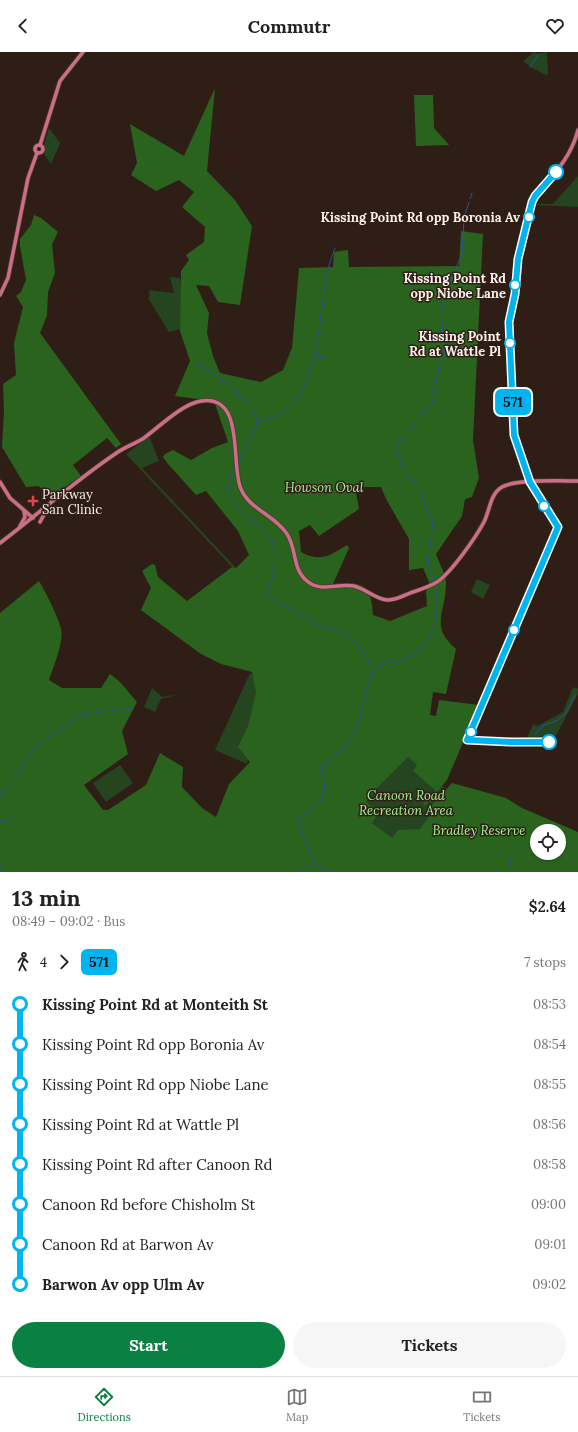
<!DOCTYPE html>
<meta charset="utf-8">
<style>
:root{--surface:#fff;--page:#f6f6f6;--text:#222;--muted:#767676;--line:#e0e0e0;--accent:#0b8043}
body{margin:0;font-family:Lora,serif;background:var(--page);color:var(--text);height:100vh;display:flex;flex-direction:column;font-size:15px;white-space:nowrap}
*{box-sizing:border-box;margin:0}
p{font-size:13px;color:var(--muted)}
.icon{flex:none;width:22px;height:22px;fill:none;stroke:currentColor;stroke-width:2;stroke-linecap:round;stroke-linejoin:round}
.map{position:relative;height:820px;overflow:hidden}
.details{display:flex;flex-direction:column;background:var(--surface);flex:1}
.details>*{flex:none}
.badge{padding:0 8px;border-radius:6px;font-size:14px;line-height:26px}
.tools{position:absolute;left:530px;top:772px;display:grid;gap:8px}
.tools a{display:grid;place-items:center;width:36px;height:36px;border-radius:50%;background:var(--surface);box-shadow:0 1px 3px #0004;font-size:20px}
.map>.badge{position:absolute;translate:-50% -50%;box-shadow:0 0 0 2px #fff}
.legs{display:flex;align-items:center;gap:6px;height:44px;padding:0 12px;font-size:13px}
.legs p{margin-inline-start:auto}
.overview{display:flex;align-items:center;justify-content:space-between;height:68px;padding:0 12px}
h1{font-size:22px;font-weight:700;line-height:30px}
.primary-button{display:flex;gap:8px;margin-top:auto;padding:8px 12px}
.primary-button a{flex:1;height:46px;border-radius:24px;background:var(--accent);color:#fff;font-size:16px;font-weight:700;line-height:46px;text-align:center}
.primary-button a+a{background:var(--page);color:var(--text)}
ul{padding:0 12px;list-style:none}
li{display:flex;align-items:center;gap:14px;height:40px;font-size:15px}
li i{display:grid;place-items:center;width:6px;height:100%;margin:0 5px;background:currentColor}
li i::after{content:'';width:10px;height:10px;margin:-5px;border:3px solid;border-radius:50%;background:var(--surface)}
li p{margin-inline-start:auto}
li:first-child i{background:linear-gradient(#0000 50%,currentColor 0)}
li:last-child i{background:linear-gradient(currentColor 50%,#0000 0)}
header{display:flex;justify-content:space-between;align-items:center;height:52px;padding:0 12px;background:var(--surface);font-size:18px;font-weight:700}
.menu{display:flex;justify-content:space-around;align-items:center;height:56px;border-top:1px solid var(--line);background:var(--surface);font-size:11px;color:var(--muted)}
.menu a{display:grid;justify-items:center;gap:2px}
.menu .selected{color:var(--accent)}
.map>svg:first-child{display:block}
.green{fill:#254420}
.forest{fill:#29631e;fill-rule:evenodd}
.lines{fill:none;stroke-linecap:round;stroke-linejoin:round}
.stream{stroke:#2d5194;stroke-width:1}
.secondary-casing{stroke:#4c3b34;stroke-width:5}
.secondary{stroke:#cc6e88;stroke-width:3.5}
.line-1-casing{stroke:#fff;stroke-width:9}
.line-1{stroke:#00b5ef;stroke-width:6}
.stop-1-dot{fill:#fff;stroke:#00b5ef;stroke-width:2}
.health-dot{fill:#e0444e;stroke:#2f1e16;stroke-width:1.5}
.labels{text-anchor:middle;stroke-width:3;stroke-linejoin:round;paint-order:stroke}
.stop-label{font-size:13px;font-weight:bold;fill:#fcf0ea;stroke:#2f1e16;text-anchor:end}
.park-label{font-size:13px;font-style:italic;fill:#a1f193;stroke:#2f1e16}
.poi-label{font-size:13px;fill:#fcf0ea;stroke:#2f1e16;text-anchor:start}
</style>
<header><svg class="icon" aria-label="back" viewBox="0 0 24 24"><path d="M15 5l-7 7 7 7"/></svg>Commutr<svg class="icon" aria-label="heart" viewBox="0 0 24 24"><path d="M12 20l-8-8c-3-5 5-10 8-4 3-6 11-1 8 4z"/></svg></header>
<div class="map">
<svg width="578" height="820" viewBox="0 0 578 820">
<rect width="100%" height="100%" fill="#2f1e16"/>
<g class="green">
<path d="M534,0L538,2L547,0L548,22L546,23L532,16L523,9Z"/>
<path d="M49,76L60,91L51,112L44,102L45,98L43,96Z"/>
<path d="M578,124V155L536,153V152H553Z"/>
<path d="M170,225L180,226L184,276L169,280L148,246L150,244L149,238L174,241Z"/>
<path d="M149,385L150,386L159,409L142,416L236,516L232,515L126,402Z"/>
<path d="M477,527L490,533L483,547L471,540Z"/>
<path d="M250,621L262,623L247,712L215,698Z"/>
<path d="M573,635L578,637V642L554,687L527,686L533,672L537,674L563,660Z"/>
<path d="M152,636L162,645L179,642L161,647L155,660L144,655Z"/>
<path d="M408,703L448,739L429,768L420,778L393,788L371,771L366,750L377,735Z"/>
<path d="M120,713L133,731L106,750L93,731Z"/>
</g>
<g class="forest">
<path d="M215,36L207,119L235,148L252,174L240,253L218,250L209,234L196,233L209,261L207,281L213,304L220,321L261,330L283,318L292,296L299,216L333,215L334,200L348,198L349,215L459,214L461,179L483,182L473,388L479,426L472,445L465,447L462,464L436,502C439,511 446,522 446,531C446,561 429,574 456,597L446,642L433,640L430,663L436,664L439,648L479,653L447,728L425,754L423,752L435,738L413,719L417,713L408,705L374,739L366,750L380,760L372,771L392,786L398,778L420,777L432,761L430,755L452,731L506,746L522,756L578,780V820H0V561L39,529C45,539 59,566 61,577C64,590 53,616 49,628L62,636H101L110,622L120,630L137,650L122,679L128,702L84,733L103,758H108L146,733L160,701L183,715L182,735L202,756L216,765L229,732L250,710L238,695L248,674L256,641L252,620L221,612L201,602L141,558L151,536L142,519L152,512L155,513L158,525L187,549L232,515L236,516L249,503L238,479L206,439L196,443L168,412L163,405L165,402L173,398L191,408L212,396L228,390L214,349L175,344L190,309L180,279L181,219L189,208L186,203L204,190L205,175L182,155L194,140L179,128L156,139L131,123L137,111L130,72L184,104ZM355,435H381L386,447L409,487V518L423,516L429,530L426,539L427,554L390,569L373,563C371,531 362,530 333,532L349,496L347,493C331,503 320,511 301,500L299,479L310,473L319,484L359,457ZM537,779H559V801H537Z"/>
<path d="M414,43H433L434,76L449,93L416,94Z"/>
<path d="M34,163L41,166L58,180L52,192L55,221L48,240L47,263L40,281L121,392L116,396L107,386L73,413L81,424L52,444L38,434L26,435L2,395L4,359L3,332L16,323L14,291L23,255L16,244L21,240L26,228L20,194V187L31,173Z"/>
</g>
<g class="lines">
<g class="stream">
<path d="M530,15L539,2"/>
<path d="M470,147L472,141"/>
<path d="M315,305L326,304"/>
<path d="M195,311C210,316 254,351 257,368C258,378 243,399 239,410"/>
<path d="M256,371C267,368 281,363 289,355C320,326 319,261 327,223C328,214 332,205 335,196"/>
<path d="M228,443L227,442L232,419L235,415"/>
<path d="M231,447C238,458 250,466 260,475C283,494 277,516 267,540L271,546L321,575L339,578L354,588L374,616"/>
<path d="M434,530L428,513L433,469L427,459L419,436L404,419L397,398L399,390L432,352L440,310L445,302L441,261L444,244L462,202L464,166L469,150"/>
<path d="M535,682L544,673L556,669L566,661L575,643"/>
<path d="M0,743L14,728L34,696L82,663L132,656"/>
<path d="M0,769L15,767"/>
<path d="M509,801L512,820"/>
<path d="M316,813L306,792L298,767L320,750L325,739L322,715C327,709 332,706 338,701C345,696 350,687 355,679C365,660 363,637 374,618C379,610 397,611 405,607C433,596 442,561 435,535"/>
<path d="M0,816L3,820"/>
<path d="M301,820C313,809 317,814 330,820"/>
</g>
<g class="secondary-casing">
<g id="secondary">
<path d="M40,93L60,29L83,0"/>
<circle cx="39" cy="97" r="4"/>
<path d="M0,243L8,226L28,126L37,101"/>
<path d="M0,430L10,446L33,466"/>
<path d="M530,430L514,383L509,269L515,243L518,207L532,150L535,144C553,123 571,106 578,78"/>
<path d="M40,470L46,459"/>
<path d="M20,474L25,465L24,459"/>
<path d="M0,491C38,462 75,429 115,402C124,395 135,392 144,386C159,375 182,352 201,349C246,342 230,413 241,437C250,458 275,463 287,482C297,497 292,517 307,529C321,541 337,531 354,534C366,537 375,547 387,548C396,548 403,544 410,541C419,538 429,535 437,530C451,521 476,485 484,470C490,458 490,442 502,435C515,427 561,429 578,429"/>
</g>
</g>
<use href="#secondary" class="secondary"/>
</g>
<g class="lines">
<g class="line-1-casing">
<path id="line-1" d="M549,690H511L467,688L558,475L530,430L514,383L509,270L515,242L518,207L532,150L535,144L556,120"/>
</g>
<use href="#line-1" class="line-1"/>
</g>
<g class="stop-1-dot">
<circle cx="556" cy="120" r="7"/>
<circle cx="529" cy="165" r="5"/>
<circle cx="515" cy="233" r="5"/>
<circle cx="510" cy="291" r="5"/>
<circle cx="544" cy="454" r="5"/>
<circle cx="514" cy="578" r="5"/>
<circle cx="471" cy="680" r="5"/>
<circle cx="549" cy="690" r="7"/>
</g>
<path class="health-dot" d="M31 443h4v4h4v4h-4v4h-4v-4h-4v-4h4z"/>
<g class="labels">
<g class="stop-label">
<text x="520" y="170">Kissing Point Rd opp Boronia Av</text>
<text x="506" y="231">Kissing Point Rd<tspan x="506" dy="15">opp Niobe Lane</tspan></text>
<text x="501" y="289">Kissing Point<tspan x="501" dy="15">Rd at Wattle Pl</tspan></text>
</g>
<g class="park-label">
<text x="324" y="440">Howson Oval</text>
<text x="406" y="748">Canoon Road<tspan x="406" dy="15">Recreation Area</tspan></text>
<text x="479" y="783">Bradley Reserve</text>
</g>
<g class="poi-label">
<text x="42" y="447">Parkway<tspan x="42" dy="15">San Clinic</tspan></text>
</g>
</g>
</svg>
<div class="tools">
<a><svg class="icon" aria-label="locate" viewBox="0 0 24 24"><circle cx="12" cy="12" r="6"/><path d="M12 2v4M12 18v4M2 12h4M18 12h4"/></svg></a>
</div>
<b class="badge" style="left:513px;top:350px;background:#00b5ef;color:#111">571</b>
</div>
<section class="details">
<div class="overview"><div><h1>13 min</h1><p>08:49 – 09:02 · Bus</p></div><b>$2.64</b></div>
<div class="legs"><svg class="icon" aria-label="walk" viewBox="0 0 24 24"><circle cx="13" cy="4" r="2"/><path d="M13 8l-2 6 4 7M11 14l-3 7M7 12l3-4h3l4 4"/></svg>4<svg class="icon" aria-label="forward" viewBox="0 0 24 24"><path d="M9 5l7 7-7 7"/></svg><b class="badge" style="background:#00b5ef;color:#111">571</b><p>7 stops</p></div>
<ul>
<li><i style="color:#00b5ef"></i><b>Kissing Point Rd at Monteith St</b><p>08:53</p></li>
<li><i style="color:#00b5ef"></i><span>Kissing Point Rd opp Boronia Av</span><p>08:54</p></li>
<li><i style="color:#00b5ef"></i><span>Kissing Point Rd opp Niobe Lane</span><p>08:55</p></li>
<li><i style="color:#00b5ef"></i><span>Kissing Point Rd at Wattle Pl</span><p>08:56</p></li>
<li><i style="color:#00b5ef"></i><span>Kissing Point Rd after Canoon Rd</span><p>08:58</p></li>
<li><i style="color:#00b5ef"></i><span>Canoon Rd before Chisholm St</span><p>09:00</p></li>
<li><i style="color:#00b5ef"></i><span>Canoon Rd at Barwon Av</span><p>09:01</p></li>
<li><i style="color:#00b5ef"></i><b>Barwon Av opp Ulm Av</b><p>09:02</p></li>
</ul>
<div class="primary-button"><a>Start</a><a>Tickets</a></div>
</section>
<nav class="menu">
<a class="selected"><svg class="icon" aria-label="directions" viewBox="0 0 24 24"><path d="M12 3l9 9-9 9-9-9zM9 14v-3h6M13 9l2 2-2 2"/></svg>Directions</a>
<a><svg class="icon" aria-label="map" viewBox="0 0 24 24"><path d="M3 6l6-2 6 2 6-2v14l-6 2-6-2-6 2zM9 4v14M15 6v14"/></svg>Map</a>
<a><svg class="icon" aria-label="tickets" viewBox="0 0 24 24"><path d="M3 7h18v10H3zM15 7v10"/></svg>Tickets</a>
</nav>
